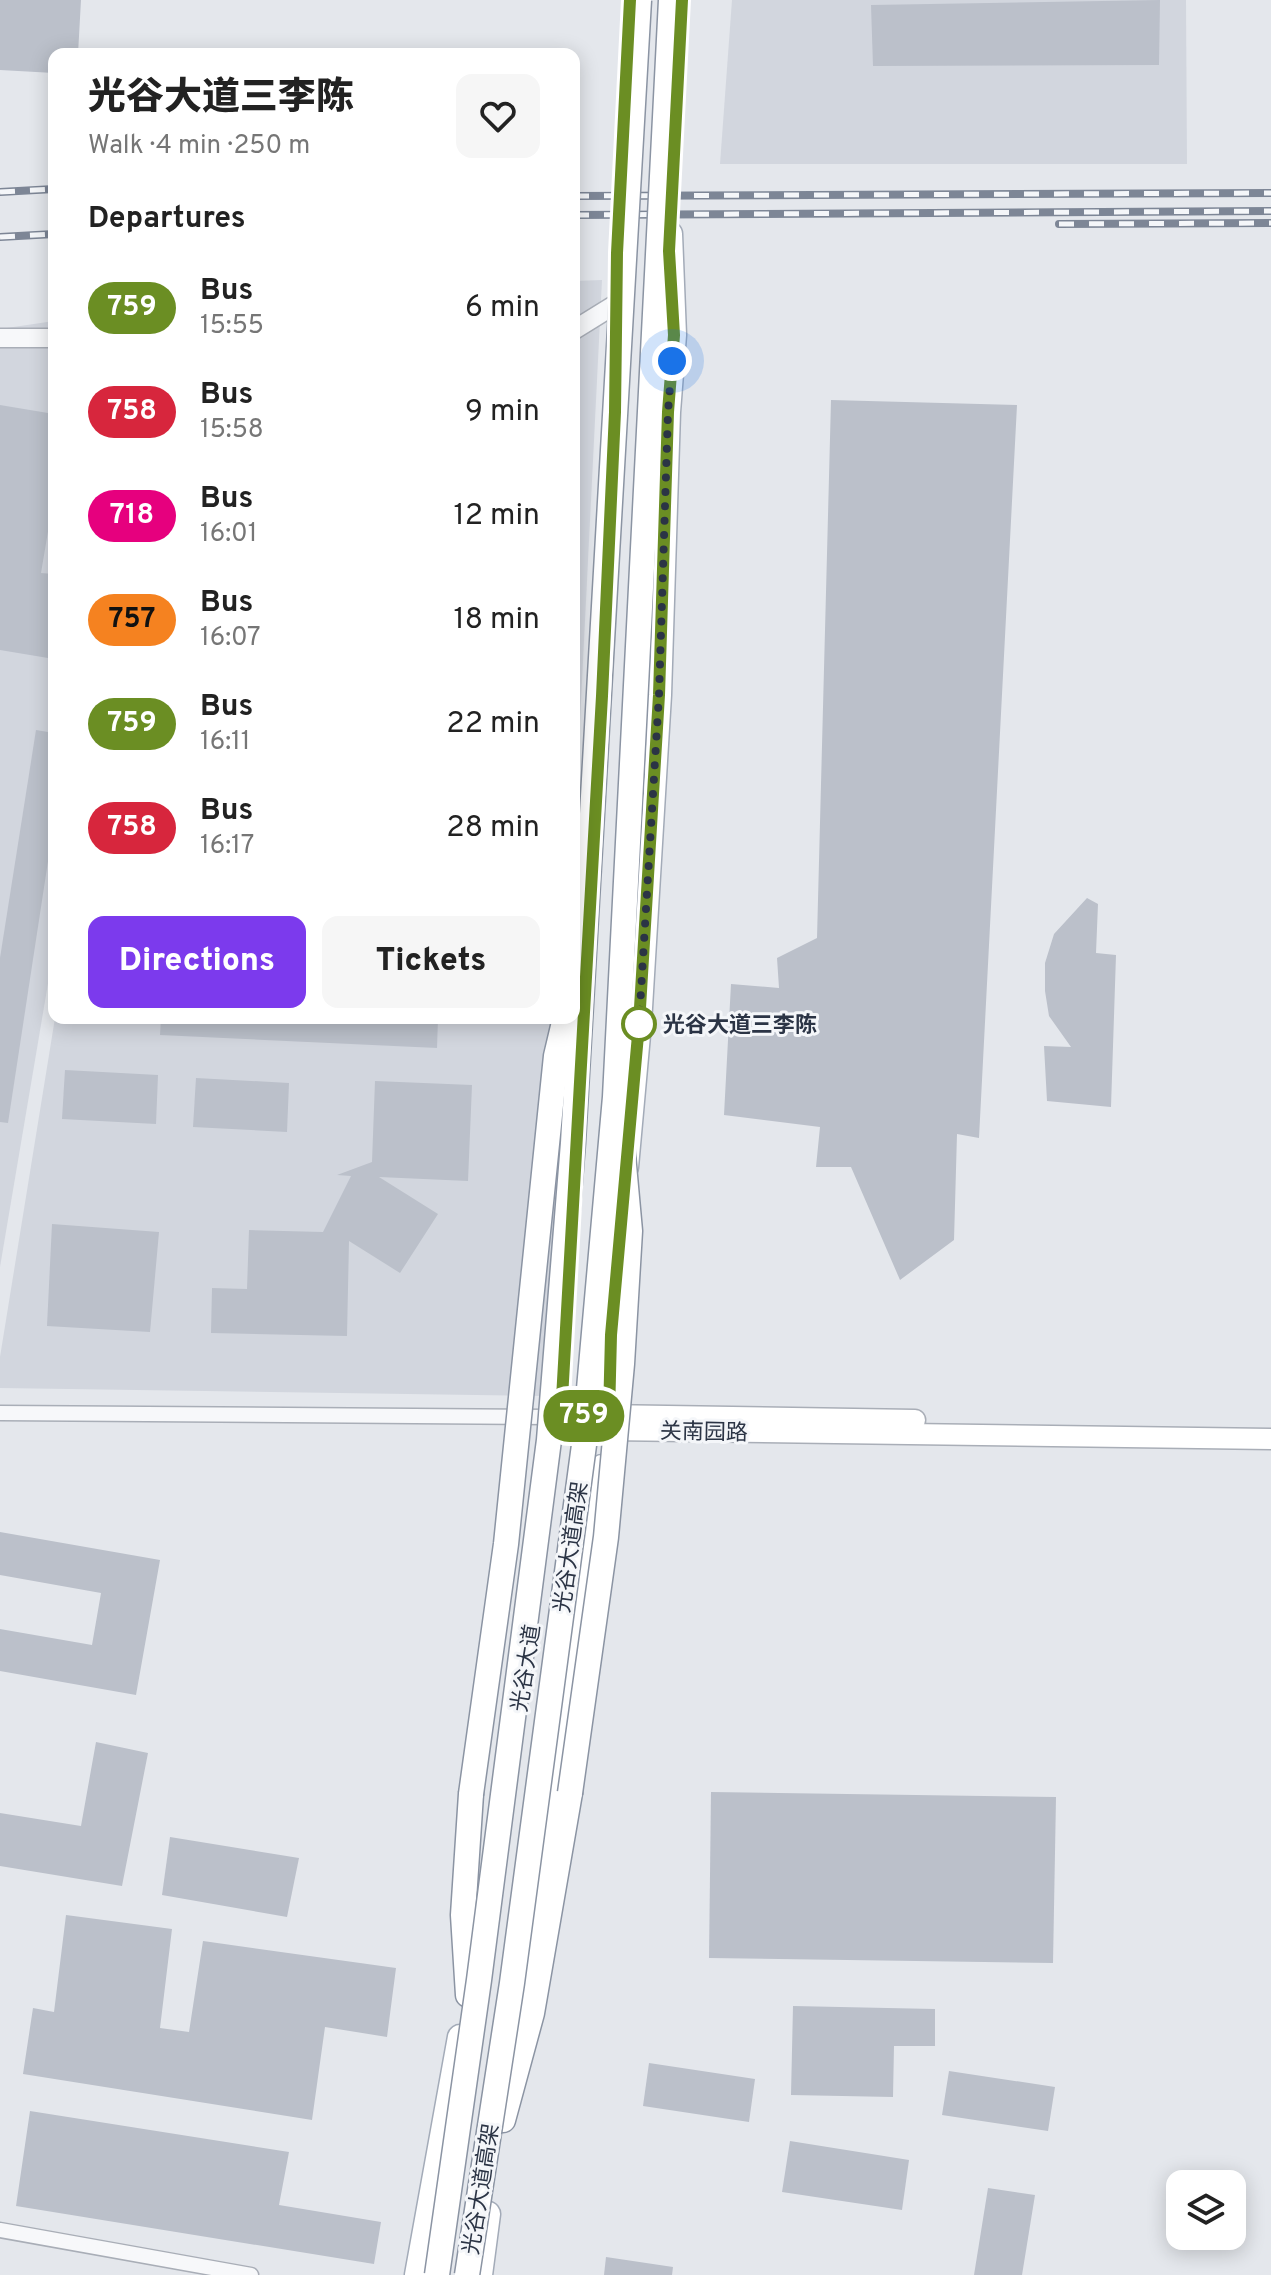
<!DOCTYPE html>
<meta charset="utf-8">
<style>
:root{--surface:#fff;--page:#f6f6f6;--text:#222;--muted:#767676;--accent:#7c3aed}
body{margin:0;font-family:Overpass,"Noto Sans SC",sans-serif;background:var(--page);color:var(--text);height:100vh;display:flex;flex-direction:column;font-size:30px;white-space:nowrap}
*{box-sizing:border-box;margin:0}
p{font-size:26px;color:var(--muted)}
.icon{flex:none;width:44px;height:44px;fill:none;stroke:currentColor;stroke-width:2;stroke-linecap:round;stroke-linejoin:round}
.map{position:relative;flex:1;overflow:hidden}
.details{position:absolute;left:48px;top:48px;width:532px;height:976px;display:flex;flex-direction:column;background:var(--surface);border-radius:16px;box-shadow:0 4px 20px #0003}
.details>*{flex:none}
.badge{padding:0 16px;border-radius:26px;font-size:28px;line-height:52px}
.buttons{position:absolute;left:1166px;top:2170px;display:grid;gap:16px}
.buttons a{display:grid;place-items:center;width:80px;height:80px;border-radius:16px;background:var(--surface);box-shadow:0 4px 20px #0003;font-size:40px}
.you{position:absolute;width:40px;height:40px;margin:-20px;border:6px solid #fff;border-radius:50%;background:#1a73e8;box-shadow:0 0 0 12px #1a73e833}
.map>.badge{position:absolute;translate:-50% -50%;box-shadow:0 0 0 4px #fff}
h2{padding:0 40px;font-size:30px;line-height:72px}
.round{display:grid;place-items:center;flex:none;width:84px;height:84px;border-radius:16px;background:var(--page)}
.head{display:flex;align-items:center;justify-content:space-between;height:136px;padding:0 40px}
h1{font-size:38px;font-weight:800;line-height:60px}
.action{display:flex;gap:16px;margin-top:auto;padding:16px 40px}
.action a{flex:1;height:92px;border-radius:16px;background:var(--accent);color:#fff;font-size:32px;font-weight:800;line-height:92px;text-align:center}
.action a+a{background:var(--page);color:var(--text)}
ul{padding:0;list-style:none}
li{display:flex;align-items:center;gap:24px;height:104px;padding:0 40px}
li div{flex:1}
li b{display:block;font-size:30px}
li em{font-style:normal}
li .badge{min-width:88px;font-weight:700;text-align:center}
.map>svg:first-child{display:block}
.built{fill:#d2d6de}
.building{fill:#bbc0ca}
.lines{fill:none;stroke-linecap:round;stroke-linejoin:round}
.minor-casing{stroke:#a9aeb7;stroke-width:17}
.tertiary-casing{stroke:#a9aeb7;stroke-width:21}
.secondary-casing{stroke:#a9aeb7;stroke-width:23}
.primary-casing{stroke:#a3abb8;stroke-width:27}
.trunk-casing{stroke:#8b94a3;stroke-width:27}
.minor{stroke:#f7f8fa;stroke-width:14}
.tertiary{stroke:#f7f8fa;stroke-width:18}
.secondary{stroke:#fff;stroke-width:20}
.primary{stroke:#fff;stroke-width:24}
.trunk{stroke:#fff;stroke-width:24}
.rail-casing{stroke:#7d8696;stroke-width:8}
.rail{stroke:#f4f6f9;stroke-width:5;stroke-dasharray:15;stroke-linecap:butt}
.trunk-bridge-casing{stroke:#8b94a3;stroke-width:27;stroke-linecap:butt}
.trunk-bridge{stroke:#fff;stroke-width:24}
.line-casing{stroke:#fff;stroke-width:18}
.line{stroke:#6b8e23;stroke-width:12}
.walk{stroke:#2b3445;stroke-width:8;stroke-dasharray:0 14.4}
.stop-dot{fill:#fff;stroke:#6b8e23;stroke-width:4}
.labels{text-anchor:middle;stroke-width:6;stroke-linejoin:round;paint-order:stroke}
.stop-label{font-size:22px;font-weight:bold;fill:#2b3445;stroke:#f4f6f9;text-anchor:start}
.street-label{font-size:22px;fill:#2b3445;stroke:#f4f6f9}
</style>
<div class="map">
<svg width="1271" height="2275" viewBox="0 0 1271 2275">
<rect width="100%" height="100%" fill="#e4e7ec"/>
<g class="built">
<path d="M732,0H1186L1187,164H720Z"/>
<path d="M602,280L574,842V281Z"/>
<path d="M54,321V948L0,1267V329Z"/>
<path d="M55,1018H565L547,1396L0,1388V1357Z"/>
</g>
<g class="building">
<path d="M0,0H81L78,54H54V73L0,70Z"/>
<path d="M1160,0L1159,65L873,66L871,5Z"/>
<path d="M831,400L1017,405L979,1138L957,1134L954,1240L900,1280L851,1167H816L820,1127L724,1115L731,984L779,988L777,958L817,938Z"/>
<path d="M0,405L54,414V496L41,573L54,574V659L0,650Z"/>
<path d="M36,730L54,733V822L8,1123L0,1122V958Z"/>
<path d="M1087,898L1098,904L1096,953L1116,955L1111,1107L1047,1101L1044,1046L1071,1047L1049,1016L1045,991V963L1054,934Z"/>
<path d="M161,1018H438L437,1048L160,1035Z"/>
<path d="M65,1070L158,1075L156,1124L62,1119Z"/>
<path d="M196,1078L289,1083L287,1132L193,1127Z"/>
<path d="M375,1081L472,1085L468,1181L379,1177L438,1214L400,1273L349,1241L347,1336L211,1333L212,1288L247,1289L249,1230L323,1232L351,1176L337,1175L372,1162Z"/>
<path d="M52,1224L159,1232L150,1332L47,1326Z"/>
<path d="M0,1532L160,1560L136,1695L0,1671V1629L92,1645L101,1593L0,1575Z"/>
<path d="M96,1742L148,1753L122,1886L0,1866V1813L81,1826Z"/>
<path d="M711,1792L1056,1797L1053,1963L709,1958Z"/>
<path d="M170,1837L299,1858L287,1917L162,1895Z"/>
<path d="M66,1915L172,1929L160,2028L189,2032L203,1941L396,1968L387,2037L325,2027L312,2120L23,2074L33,2008L54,2012Z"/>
<path d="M793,2006L935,2009V2046H894L893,2097L791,2095Z"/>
<path d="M649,2063L755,2079L749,2122L643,2106Z"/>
<path d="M949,2071L1055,2087L1048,2131L942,2115Z"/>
<path d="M30,2111L289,2152L279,2205L381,2222L374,2264L16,2206Z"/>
<path d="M790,2141L909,2160L902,2210L782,2192Z"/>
<path d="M988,2188L1035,2195L1022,2275H974Z"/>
<path d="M606,2257L673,2267L672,2275H604Z"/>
</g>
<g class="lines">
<g class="minor-casing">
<g id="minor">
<path d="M0,1413L556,1417"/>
<path d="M0,2230L251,2275"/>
</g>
</g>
<g class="tertiary-casing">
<g id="tertiary">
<path d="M574,330L616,304"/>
<path d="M0,338H54"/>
</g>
</g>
<g class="secondary-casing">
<g id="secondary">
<path d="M603,1415L915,1420"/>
<path d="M561,1416L608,1430L1271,1439"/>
</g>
</g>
<g class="primary-casing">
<g id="primary">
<path d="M626,1167L639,1024L659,695L668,412L674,335L670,234"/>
<path d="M610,1378L615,1295"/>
<path d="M515,2043L562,1763L602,1467"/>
<path d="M417,2275L460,2037"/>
<path d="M480,2275L488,2214"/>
</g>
</g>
<g class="trunk-casing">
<g id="trunk">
<path d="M468,1995L463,1915L471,1794"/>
<path d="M503,2120L532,2013L570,1793"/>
</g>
</g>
<use href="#minor" class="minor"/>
<use href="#tertiary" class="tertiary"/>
<use href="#secondary" class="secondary"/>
<use href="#primary" class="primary"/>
<use href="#trunk" class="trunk"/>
<g class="rail-casing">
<g id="rail">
<path d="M0,192L54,189"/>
<path d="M574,196L1271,193"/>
<path d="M574,215L1271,211"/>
<path d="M1059,224L1271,223"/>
<path d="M0,237L54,234"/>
</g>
</g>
<use href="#rail" class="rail"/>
<g class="trunk-bridge-casing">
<g id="trunk-bridge">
<path d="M570,1793L606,1537L622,1364L630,1231L622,1143"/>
<path d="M471,1794L506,1544L556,1056L565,1018"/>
<path d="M437,2275L479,1980L549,1440L573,1143L639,0"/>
<path d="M467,2275L512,1983L584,1445L615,1097L671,0"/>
</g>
</g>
<use href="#trunk-bridge" class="trunk-bridge"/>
</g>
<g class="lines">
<g class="line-casing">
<path id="line" d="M630,0L617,253L615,412L602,696L561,1416L609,1415L611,1335L639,1024L659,695L668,412L674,335L669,251L682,0"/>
</g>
<use href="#line" class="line"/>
<path class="walk" d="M639,1024L659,695L668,412L672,361"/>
</g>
<circle class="stop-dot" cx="639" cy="1024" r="16"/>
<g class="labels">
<g class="stop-label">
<text x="663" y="1032">光谷大道三李陈</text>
</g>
<g class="street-label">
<text transform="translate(704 1431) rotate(1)" y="8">关南园路</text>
<text transform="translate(570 1547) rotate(-82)" y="8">光谷大道高架</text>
<text transform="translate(525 1668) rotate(-81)" y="8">光谷大道</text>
<text transform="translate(480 2189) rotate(-81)" y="8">光谷大道高架</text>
</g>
</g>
</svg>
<div class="buttons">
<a><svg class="icon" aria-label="layers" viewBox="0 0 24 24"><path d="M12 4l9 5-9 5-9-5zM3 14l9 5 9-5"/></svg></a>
</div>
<div class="you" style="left:672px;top:361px"></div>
<b class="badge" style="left:584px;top:1416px;background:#6b8e23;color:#fff">759</b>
<section class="details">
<div class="head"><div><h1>光谷大道三李陈</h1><p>Walk · 4 min · 250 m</p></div><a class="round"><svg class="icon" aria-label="heart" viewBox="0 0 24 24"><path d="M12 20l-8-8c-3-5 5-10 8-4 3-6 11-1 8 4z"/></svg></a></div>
<h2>Departures</h2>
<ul>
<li><span class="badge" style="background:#6b8e23;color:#fff">759</span><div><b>Bus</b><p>15:55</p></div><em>6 min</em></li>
<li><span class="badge" style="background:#d7263d;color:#fff">758</span><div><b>Bus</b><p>15:58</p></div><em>9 min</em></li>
<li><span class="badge" style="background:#e6007e;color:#fff">718</span><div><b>Bus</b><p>16:01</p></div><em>12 min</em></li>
<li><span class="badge" style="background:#f58220;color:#111">757</span><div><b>Bus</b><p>16:07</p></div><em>18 min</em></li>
<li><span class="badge" style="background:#6b8e23;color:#fff">759</span><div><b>Bus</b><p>16:11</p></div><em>22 min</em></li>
<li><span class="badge" style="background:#d7263d;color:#fff">758</span><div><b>Bus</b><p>16:17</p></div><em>28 min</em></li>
</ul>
<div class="action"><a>Directions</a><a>Tickets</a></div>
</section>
</div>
